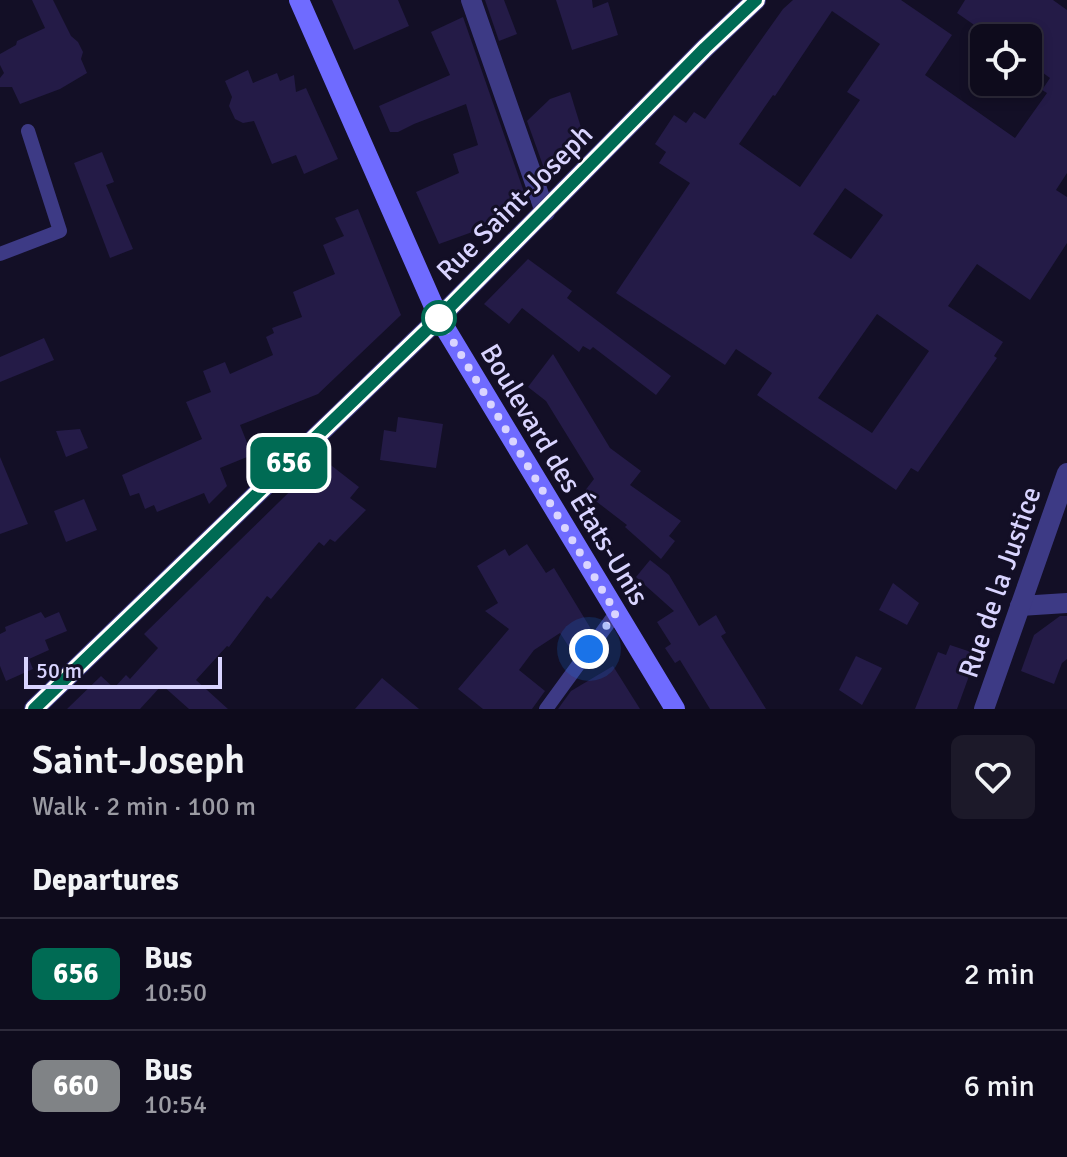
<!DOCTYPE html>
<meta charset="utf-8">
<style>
:root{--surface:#0e0b1c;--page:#1c1929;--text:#f1f3f6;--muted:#9b9ba3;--line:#2e2b3b}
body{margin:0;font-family:Signika,sans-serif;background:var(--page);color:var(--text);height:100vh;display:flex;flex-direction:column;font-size:30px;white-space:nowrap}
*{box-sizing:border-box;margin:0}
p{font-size:26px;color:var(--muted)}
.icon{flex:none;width:44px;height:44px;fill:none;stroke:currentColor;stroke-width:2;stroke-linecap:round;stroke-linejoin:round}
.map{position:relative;height:709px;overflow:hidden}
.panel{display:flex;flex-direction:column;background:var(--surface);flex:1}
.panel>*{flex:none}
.badge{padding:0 16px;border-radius:12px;font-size:28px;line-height:52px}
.buttons{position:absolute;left:970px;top:24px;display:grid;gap:16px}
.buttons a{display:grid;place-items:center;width:72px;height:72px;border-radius:12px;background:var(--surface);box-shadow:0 4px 12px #0003,0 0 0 2px var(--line);font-size:40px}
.scale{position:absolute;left:24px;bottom:20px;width:198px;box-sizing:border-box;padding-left:8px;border:4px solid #d9d4ff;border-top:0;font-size:22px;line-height:28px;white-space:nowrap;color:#d9d4ff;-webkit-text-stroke:6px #130f26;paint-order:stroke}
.you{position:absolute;width:40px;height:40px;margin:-20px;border:6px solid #fff;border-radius:50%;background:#1a73e8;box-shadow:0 0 0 12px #1a73e833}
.map>.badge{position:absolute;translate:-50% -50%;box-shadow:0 0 0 4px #fff}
h2{padding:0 32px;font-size:30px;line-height:72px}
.round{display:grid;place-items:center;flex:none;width:84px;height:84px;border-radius:12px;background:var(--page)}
.summary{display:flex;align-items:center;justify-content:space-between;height:136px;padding:0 32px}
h1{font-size:38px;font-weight:600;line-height:60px}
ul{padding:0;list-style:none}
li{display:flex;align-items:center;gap:24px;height:112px;padding:0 32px;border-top:2px solid var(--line)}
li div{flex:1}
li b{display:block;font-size:30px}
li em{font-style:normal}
li .badge{min-width:88px;font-weight:700;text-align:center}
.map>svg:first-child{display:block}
.building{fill:#241b47;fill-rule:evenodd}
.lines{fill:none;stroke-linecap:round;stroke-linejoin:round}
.lane{stroke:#3d3a85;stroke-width:14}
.street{stroke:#3d3a85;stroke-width:20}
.secondary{stroke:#6f6bff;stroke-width:20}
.line-casing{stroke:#fff;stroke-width:18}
.line{stroke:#006b54;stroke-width:12}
.walk{stroke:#d9d4ff;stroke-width:8;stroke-dasharray:0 14.4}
.stop-dot{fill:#fff;stroke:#006b54;stroke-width:4}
.labels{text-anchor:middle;stroke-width:6;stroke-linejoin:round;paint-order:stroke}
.street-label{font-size:28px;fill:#d9d4ff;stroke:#130f26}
</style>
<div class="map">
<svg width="1067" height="709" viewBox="0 0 1067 709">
<rect width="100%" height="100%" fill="#130f26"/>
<g class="building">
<path d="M32,0H53L71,36L78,42L83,52L81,59L87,73L60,89L20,104L12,87H0V78L4,73L0,65V54L16,45L17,41L45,28Z"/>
<path d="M332,0H398L409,26L354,50Z"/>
<path d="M485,0H504L517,34L499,41Z"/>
<path d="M556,0H592L593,8L608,2L618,35L572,50Z"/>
<path d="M793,0H901L952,35L925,75L1015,138L1047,93L1042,90L1050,78L1028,62V38H993L957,13L965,0H1053L1067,10V173L1056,190L1067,197V243L1030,300L977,264L948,306L1003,342L994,356L997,358L918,472L911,468L896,490L757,395L772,373L736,349L725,365L616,293L690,183L659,163L666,152L655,144L674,115L686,123L694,112L705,119L783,9ZM832,11L880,44L847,92L860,100L800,187L739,144L773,95L775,96ZM845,188L883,215L851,259L813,234ZM877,314L929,351L872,433L818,398Z"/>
<path d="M463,17L524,192L481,237L478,230L439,244L416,192L459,173L453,154L478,145L466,104L414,124L398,132H390L379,106L450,75L431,32Z"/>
<path d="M248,70L253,83L277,73L280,81L294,75L296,92L306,88L338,159L304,174L296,155L272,164L254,121L243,123L235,119L229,106L232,97L225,81Z"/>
<path d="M570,92L583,134L545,171L527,121L550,99Z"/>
<path d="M102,152L114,182L106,185L133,249L110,258L74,163Z"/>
<path d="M358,209L401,315L318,394L240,425L252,455L220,468L227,486L209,504L204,493L157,512L154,505L145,509L139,493L130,496L122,475L202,439L186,402L211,392L203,371L225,362L230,374L273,355L266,337L274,333L272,328L302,317L293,292L335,274L323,245L344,236L335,218Z"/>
<path d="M528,259L572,291L567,298L671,376L656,395L593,347L590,350L583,346L579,352L522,308L509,324L484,304Z"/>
<path d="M44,338L54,360L0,382V357Z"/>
<path d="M553,354L610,448L641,471L630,485L681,521L669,536L675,541L661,559L625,527L627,525L584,492L594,479L546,401L528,387Z"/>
<path d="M398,417L443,424L436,468L380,460L384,430L396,432Z"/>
<path d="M80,429L88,448L66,457L56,431Z"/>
<path d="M0,457L28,524L0,534Z"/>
<path d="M323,459L359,487L350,498L366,510L335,542L330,539L324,546L319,542L271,599L267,596L229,647L227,646L196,680L228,709H189L162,685L140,709H67L101,676L114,688L126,675L130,679L158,648L144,634Z"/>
<path d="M84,499L97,530L66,542L54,511Z"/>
<path d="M527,544L546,573L554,568L591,629L573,653L560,633L534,650L519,670L545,691L532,709H483L458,689L509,629L485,611L498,603L477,566L505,549L509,556Z"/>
<path d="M650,560L669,575L699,626L716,615L726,633L721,636L766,709H710L680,660L675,663L665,648L671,644L657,622L674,611L636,577Z"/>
<path d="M893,583L919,603L907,625L879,610Z"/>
<path d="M41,612L45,618L59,612L67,631L45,640L49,650L29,659L33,669L6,681L0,666V634L6,631L5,627Z"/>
<path d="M1060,616H1067V659L1062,663L1054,684L1021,671L1034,635Z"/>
<path d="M950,645L977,654L957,709H915L938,652L946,655Z"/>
<path d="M856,656L882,668L862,705L839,690Z"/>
<path d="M613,666L640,709H558L571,691Z"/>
<path d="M382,678L419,709H355Z"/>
</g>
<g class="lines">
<g class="lane">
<path d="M0,254L60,231L28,131"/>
<path d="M546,709L616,613"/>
</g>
<g class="street">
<path d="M471,0L545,212"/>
<path d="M1020,606L1067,603"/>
<path d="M34,709L439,318L705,48L756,0"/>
<path d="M984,709L1067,473"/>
</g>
<path class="secondary" d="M299,0L439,318L675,709"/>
</g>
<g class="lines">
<g class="line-casing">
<path id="line" d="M34,709L439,318L705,48L756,0"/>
</g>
<use href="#line" class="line"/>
<path class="walk" d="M439,318L616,613L589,649"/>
</g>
<circle class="stop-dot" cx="439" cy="318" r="16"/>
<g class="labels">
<g class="street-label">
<text transform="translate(514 202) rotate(-45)" y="10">Rue Saint-Joseph</text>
<text transform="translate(565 474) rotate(59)" y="10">Boulevard des États-Unis</text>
<text transform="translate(999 582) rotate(-71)" y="10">Rue de la Justice</text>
</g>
</g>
</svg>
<div class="buttons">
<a><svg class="icon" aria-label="locate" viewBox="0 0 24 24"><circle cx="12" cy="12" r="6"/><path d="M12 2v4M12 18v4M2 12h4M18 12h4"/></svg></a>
</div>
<div class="scale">50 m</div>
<div class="you" style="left:589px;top:649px"></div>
<b class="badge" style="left:289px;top:463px;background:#006b54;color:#fff">656</b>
</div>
<section class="panel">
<div class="summary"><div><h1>Saint-Joseph</h1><p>Walk · 2 min · 100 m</p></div><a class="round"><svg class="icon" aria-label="heart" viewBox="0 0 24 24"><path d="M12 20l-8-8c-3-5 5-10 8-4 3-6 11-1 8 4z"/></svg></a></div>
<h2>Departures</h2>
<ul>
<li><span class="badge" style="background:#006b54;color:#fff">656</span><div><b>Bus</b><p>10:50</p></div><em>2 min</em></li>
<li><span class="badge" style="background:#808386;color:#fff">660</span><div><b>Bus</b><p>10:54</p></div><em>6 min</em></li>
</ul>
</section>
